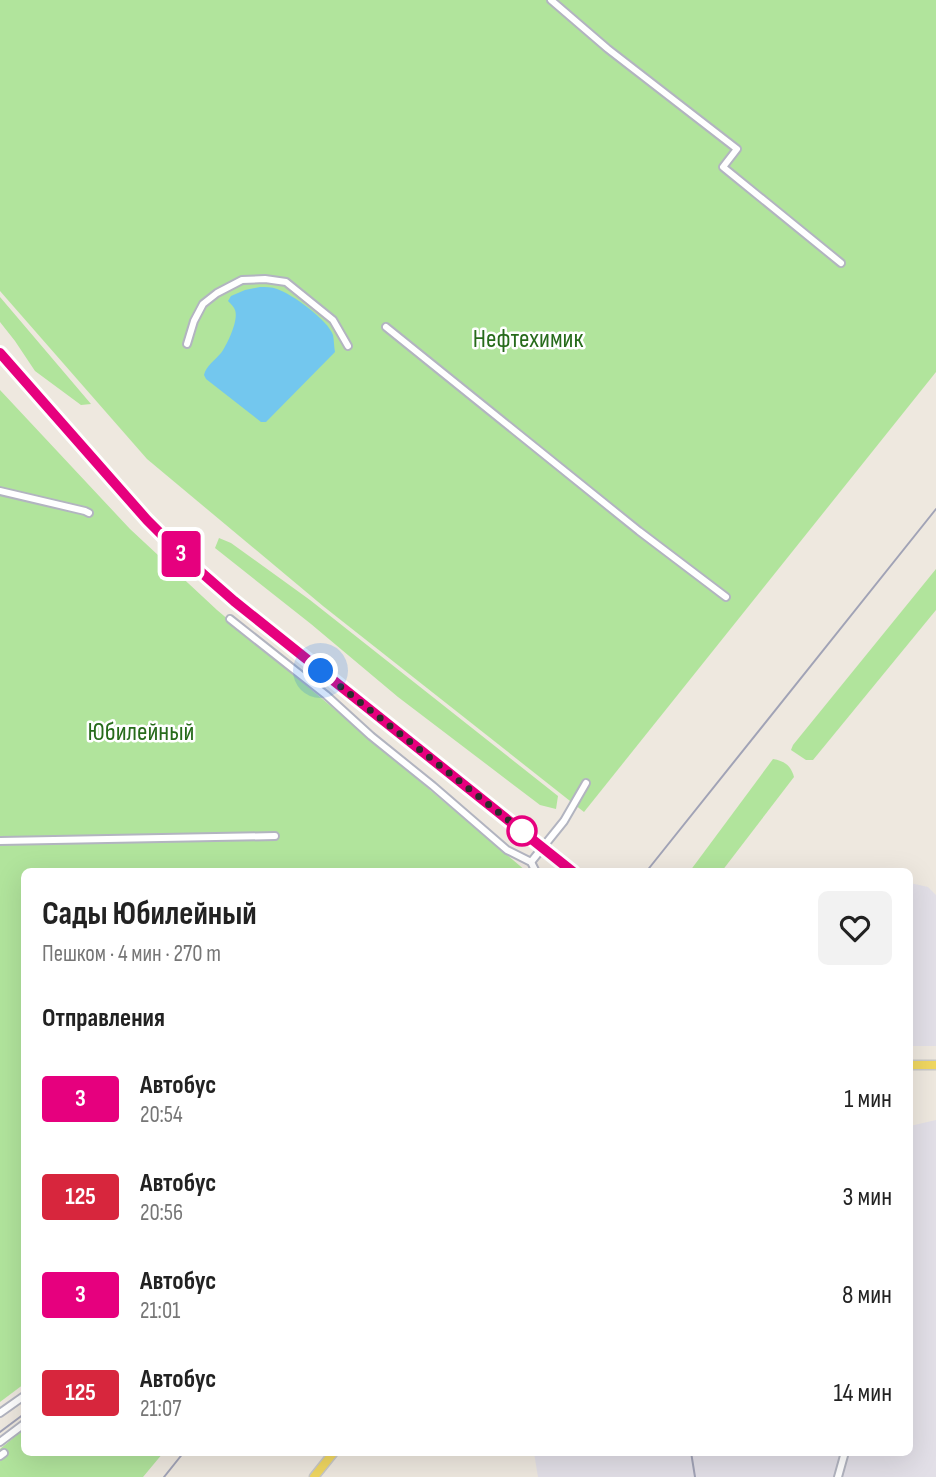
<!DOCTYPE html>
<html lang="ru">
<meta charset="utf-8">
<style>
:root{--surface:#fff;--page:#f2f2f2;--text:#222;--muted:#767676}
body{margin:0;font-family:"Sofia Sans Condensed",sans-serif;background:var(--page);color:var(--text);height:100vh;display:flex;flex-direction:column;font-size:26px;white-space:nowrap}
*{box-sizing:border-box;margin:0}
p{font-size:23px;color:var(--muted)}
.icon{flex:none;width:38px;height:38px;fill:none;stroke:currentColor;stroke-width:2;stroke-linecap:round;stroke-linejoin:round}
.map{position:relative;flex:1;overflow:hidden}
.drawer{position:absolute;left:21px;top:868px;width:892px;height:588px;display:flex;flex-direction:column;background:var(--surface);border-radius:10px;box-shadow:0 7px 28px #0002}
.drawer>*{flex:none}
.badge{padding:0 14px;border-radius:5px;font-size:24px;line-height:46px}
.you{position:absolute;width:35px;height:35px;margin:-18px;border:5px solid #fff;border-radius:50%;background:#1a73e8;box-shadow:0 0 0 10px #1a73e833}
.map>.badge{position:absolute;translate:-50% -50%;box-shadow:0 0 0 4px #fff}
h2{padding:0 21px;font-size:26px;line-height:63px}
.round{display:grid;place-items:center;flex:none;width:74px;height:74px;border-radius:10px;background:var(--page)}
.headline{display:flex;align-items:center;justify-content:space-between;height:119px;padding:0 21px}
h1{font-size:33px;font-weight:700;line-height:52px}
ul{padding:0;list-style:none}
li{display:flex;align-items:center;gap:21px;height:98px;padding:0 21px}
li div{flex:1}
li b{display:block;font-size:26px}
li em{font-style:normal}
li .badge{min-width:77px;font-weight:700;text-align:center}
.map>svg:first-child{display:block}
.industrial{fill:#e2dfe7}
.green{fill:#b1e49c}
.water{fill:#73c7ee}
.lines{fill:none;stroke-linecap:round;stroke-linejoin:round}
.minor-casing{stroke:#b2b4c0;stroke-width:10}
.major-casing{stroke:#c8c8c8;stroke-width:11}
.minor{stroke:#fff;stroke-width:6}
.major{stroke:#f0d761;stroke-width:8}
.rail{stroke:#a1a3b6;stroke-width:2}
.line-casing{stroke:#fff;stroke-width:16}
.line{stroke:#e6007e;stroke-width:10}
.walk{stroke:#2c2c2c;stroke-width:7;stroke-dasharray:0 12.6}
.stop-dot{fill:#fff;stroke:#e6007e;stroke-width:3.5}
.labels{text-anchor:middle;stroke-width:5;stroke-linejoin:round;paint-order:stroke}
.park-label{font-size:26px;fill:#276b1b;stroke:#fff}
</style>
<div class="map">
<svg width="936" height="1477" viewBox="0 0 936 1477">
<rect width="100%" height="100%" fill="#eee8df"/>
<g class="industrial">
<path d="M910,883L928,887L936,895V1046H910Z"/>
<path d="M936,1120V1477H538L534,1453L910,1452V1126Z"/>
</g>
<g class="green">
<path d="M0,0H936V372L584,812L323,606L147,459L0,291Z"/>
<path d="M0,297L91,404L81,405L35,371L15,341L0,322Z"/>
<path d="M0,390L130,529L217,610L526,871L24,872V1384L0,1402Z"/>
<path d="M219,538L231,543L310,600L558,796L556,809L540,805L398,697L311,624L215,548Z"/>
<path d="M936,569V610L813,760H806L791,750L793,745Z"/>
<path d="M773,759C785,761 791,766 794,777L722,871H690Z"/>
<path d="M24,1429V1452L163,1453L143,1477H0V1449Z"/>
</g>
<path class="water" d="M260,287C265,287 272,287 277,289C292,294 328,320 333,335C334,340 334,347 335,352L266,422H261L206,379L204,375C206,366 215,360 221,353C227,345 239,320 235,310C234,307 231,304 228,301L231,296L245,290Z"/>
<g class="lines">
<g class="minor-casing">
<g id="minor">
<path d="M551,0L608,49L737,149L723,167L841,263"/>
<path d="M386,327L639,531L726,597"/>
<path d="M187,344L194,321L203,304L217,293L242,280L265,279L286,282L333,320L348,346"/>
<path d="M0,491L85,511L89,513"/>
<path d="M230,619L326,695L371,736L433,786L507,850L531,862L536,872"/>
<path d="M0,841L275,836"/>
<path d="M531,862L564,821L586,783"/>
<path d="M0,1413L24,1396"/>
<path d="M0,1442L24,1424"/>
<path d="M0,1456L4,1453"/>
<path d="M838,1477L845,1452"/>
</g>
</g>
<g class="major-casing">
<g id="major">
<path d="M0,352L147,520L186,560L234,601L573,872"/>
<path d="M910,1065H936"/>
<path d="M314,1477L334,1452"/>
</g>
</g>
<use href="#minor" class="minor"/>
<use href="#major" class="major"/>
<g class="rail">
<path d="M646,872L936,509"/>
<path d="M0,1432L24,1414"/>
<path d="M691,1452L695,1477"/>
<path d="M164,1477L184,1452"/>
</g>
</g>
<g class="lines">
<g class="line-casing">
<path id="line" d="M0,353L147,520L186,559L234,601L573,872"/>
</g>
<use href="#line" class="line"/>
<path class="walk" d="M321,671L522,831"/>
</g>
<circle class="stop-dot" cx="522" cy="831" r="14"/>
<g class="labels">
<g class="park-label">
<text x="528" y="347">Нефтехимик</text>
<text x="141" y="740">Юбилейный</text>
</g>
</g>
</svg>
<div class="you" style="left:321px;top:671px"></div>
<b class="badge" style="left:181px;top:554px;background:#e6007e;color:#fff">3</b>
<section class="drawer">
<div class="headline"><div><h1>Сады Юбилейный</h1><p>Пешком · 4 мин · 270 m</p></div><a class="round"><svg class="icon" aria-label="heart" viewBox="0 0 24 24"><path d="M12 20l-8-8c-3-5 5-10 8-4 3-6 11-1 8 4z"/></svg></a></div>
<h2>Отправления</h2>
<ul>
<li><span class="badge" style="background:#e6007e;color:#fff">3</span><div><b>Автобус</b><p>20:54</p></div><em>1 мин</em></li>
<li><span class="badge" style="background:#d7263d;color:#fff">125</span><div><b>Автобус</b><p>20:56</p></div><em>3 мин</em></li>
<li><span class="badge" style="background:#e6007e;color:#fff">3</span><div><b>Автобус</b><p>21:01</p></div><em>8 мин</em></li>
<li><span class="badge" style="background:#d7263d;color:#fff">125</span><div><b>Автобус</b><p>21:07</p></div><em>14 мин</em></li>
</ul>
</section>
</div>
